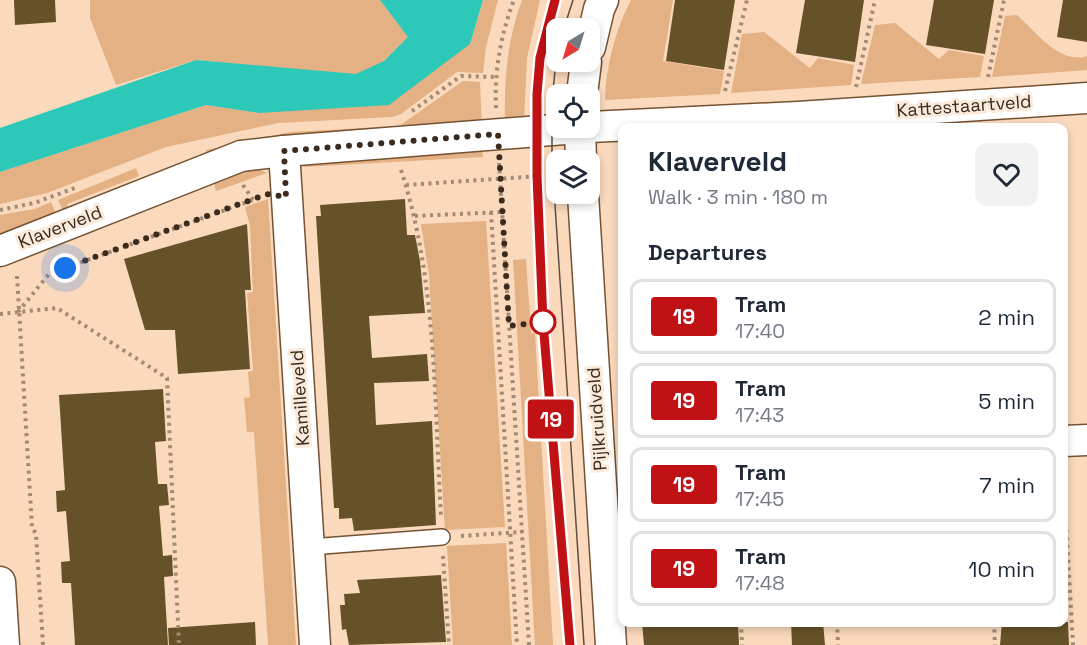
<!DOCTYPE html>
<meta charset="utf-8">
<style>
:root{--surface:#fff;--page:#f2f2f3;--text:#1f2937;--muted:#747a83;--line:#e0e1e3}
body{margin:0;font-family:"Space Grotesk",sans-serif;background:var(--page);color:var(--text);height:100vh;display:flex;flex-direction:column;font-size:22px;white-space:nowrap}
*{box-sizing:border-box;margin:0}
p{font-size:20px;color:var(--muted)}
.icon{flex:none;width:33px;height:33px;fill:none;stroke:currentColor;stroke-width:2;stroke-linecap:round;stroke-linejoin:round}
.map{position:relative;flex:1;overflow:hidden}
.side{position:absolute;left:618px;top:123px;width:450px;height:504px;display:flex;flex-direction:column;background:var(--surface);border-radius:12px;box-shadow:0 3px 9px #0003}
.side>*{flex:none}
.badge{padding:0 12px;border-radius:4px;font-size:21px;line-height:39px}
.needle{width:39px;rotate:218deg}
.buttons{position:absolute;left:546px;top:18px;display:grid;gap:12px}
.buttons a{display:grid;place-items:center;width:54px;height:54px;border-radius:12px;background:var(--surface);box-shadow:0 3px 9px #0003;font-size:30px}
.you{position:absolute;width:30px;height:30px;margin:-15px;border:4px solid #fff;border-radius:50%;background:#1a73e8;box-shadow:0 0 0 9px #1a73e833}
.map>.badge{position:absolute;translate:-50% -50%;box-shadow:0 0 0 3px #fff}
h2{padding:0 30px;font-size:22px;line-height:54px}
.round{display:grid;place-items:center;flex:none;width:63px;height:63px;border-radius:12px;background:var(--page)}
.head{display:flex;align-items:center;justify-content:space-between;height:102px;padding:0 30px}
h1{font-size:28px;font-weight:800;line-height:45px}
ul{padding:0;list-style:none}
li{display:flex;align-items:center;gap:18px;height:75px;margin:0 12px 9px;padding:0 18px;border:3px solid var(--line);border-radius:12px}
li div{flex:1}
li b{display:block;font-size:22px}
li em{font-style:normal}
li .badge{min-width:66px;font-weight:700;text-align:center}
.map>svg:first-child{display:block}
.green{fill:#e3b183}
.water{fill:#2cc8b8}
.building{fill:#665228}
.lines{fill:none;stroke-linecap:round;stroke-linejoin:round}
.service-casing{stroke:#745232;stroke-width:18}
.minor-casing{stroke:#745232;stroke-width:33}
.path{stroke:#a38a74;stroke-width:4;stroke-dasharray:3 4.5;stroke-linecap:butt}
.service{stroke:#fff;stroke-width:15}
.minor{stroke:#fff;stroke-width:30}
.tram{stroke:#604e3d;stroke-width:1.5}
.line-casing{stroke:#fff;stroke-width:14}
.line{stroke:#c01115;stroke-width:9}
.walk{stroke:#3a2b1d;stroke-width:6;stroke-dasharray:0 10.8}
.stop-dot{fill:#fff;stroke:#c01115;stroke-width:3}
.labels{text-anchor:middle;stroke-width:6;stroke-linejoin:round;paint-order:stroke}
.street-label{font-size:18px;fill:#3a2b1d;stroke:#faeadc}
</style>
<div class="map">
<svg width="1087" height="645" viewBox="0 0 1087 645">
<rect width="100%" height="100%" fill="#fad9bd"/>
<g class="green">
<path d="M90,0H380L409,37L384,61L356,75L196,60L116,85L90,18Z"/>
<path d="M483,0H498L486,47L483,73L457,72L401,114L392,117L278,123L166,147L47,193L0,204V172L206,105L259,113L470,44Z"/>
<path d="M522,0H540L527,58L524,122L505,123C504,81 507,40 522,0Z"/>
<path d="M631,0H673L663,61L724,71L720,94L605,100C606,65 615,31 631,0Z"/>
<path d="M1017,15C1036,32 1060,65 1087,56V70L992,77L1005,16Z"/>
<path d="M895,23L939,59L949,50L984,56L980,77L861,84L875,25Z"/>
<path d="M764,32L810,68L818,58L854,65L851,85L731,93L742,34Z"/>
<path d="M463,81L480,82L482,126L210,162L206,150L290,132L399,126Z"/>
<path d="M482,146L483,157L304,167L310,160Z"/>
<path d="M247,164L267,173L216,191L212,177Z"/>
<path d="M136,168L139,176L67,204L71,215L66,217L58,200Z"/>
<path d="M268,199L296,645H268L254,432H247L244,398L250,397L248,372L253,371L247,293L253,292L250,226L245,207Z"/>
<path d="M51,202L58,219L0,244V215L35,209Z"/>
<path d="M486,221L505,527L445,530L429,275L421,224Z"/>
<path d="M526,259L531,333H535L553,645H535L513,260Z"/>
<path d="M506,543L512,645H453L447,546Z"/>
</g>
<path class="water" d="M380,0H483L470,44L389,105L259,113L206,105L0,172V128L196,60L356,74L384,61L408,37Z"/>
<g class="building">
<path d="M14,0H55L56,22L15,25Z"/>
<path d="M675,0H735L724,70L666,61Z"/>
<path d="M805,0H864L855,62L796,53Z"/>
<path d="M934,0H994L985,54L926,45Z"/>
<path d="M1063,0H1087V42L1057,37Z"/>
<path d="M405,199L407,235H415L420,261L425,313L369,316L372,358L427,354L429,381L374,383L376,425L432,421L436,525L354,531L352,518L339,519V508H334L316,216H321L320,205Z"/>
<path d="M247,224L251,290H245L250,369L178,374L175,330H145L124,259Z"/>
<path d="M163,389L166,441L155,442L158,484H167L169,505L159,506L163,556L172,555L173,576L164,577L168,645H75L71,583H62L61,562L70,561L66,511L57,512L56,491L65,490L59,395Z"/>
<path d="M441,575L446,642L349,645L346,629L342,630L340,605H345L344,594L360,593L357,580Z"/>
<path d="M255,622L256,645H169L168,628Z"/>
<path d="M642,622H738L739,645H644Z"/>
<path d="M791,622H823L825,645H792Z"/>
<path d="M1002,622H1068L1069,645H1000Z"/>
</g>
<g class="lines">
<g class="service-casing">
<path id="service" d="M310,547L442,537"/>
</g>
<g class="minor-casing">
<g id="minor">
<path d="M590,47L599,9L603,0"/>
<path d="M582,94L586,62"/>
<path d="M590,127L798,117L1087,98"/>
<path d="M580,128L581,160"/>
<path d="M284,151L315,645"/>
<path d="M583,194L611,645"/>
<path d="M0,251L241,156L284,151L578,128"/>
<path d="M1064,441L1087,440"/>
<path d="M0,582L4,645"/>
</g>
</g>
<g class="path">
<path d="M988,77L1004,0"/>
<path d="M856,87L875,0"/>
<path d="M725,91L747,0"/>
<path d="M496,108C494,72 501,33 514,0"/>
<path d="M412,111L461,76L496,77"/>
<path d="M499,163L529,645"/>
<path d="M401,170C437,280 434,400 441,516"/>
<path d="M243,185L253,200"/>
<path d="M406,185L556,175"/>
<path d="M0,210L34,203L75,188"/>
<path d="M491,212L517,645"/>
<path d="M415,216L502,212"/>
<path d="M17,276L32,527L36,534L43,645"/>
<path d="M18,312L49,274L258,198"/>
<path d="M0,314L57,308L167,378L179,645"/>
<path d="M1064,485L1073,645"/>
<path d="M461,536L522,532"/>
<path d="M443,556L449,645"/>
<path d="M741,622L742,645"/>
<path d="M837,622L838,645"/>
<path d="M994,622L995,645"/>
</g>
<use href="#service" class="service"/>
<use href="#minor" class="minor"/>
<g class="tram">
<path d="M555,0C530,82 536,162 540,247C546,380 561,512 570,645"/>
<path d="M564,28L573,0"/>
<path d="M556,60L552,102V159L584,645"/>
</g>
</g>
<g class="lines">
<g class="line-casing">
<path id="line" d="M555,0L540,58L537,94V176L543,322L570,645"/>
</g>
<use href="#line" class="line"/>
<path class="walk" d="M65,268L267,194L286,197L284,151L498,134L509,326L543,322"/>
</g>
<circle class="stop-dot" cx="543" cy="322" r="12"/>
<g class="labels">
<g class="street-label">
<text transform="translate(964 106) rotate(-4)" y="6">Kattestaartveld</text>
<text transform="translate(60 227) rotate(-21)" y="6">Klaverveld</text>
<text transform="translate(300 398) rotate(-94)" y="6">Kamilleveld</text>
<text transform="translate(597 419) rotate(-94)" y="6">Pijlkruidveld</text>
</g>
</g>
</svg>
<div class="buttons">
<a><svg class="needle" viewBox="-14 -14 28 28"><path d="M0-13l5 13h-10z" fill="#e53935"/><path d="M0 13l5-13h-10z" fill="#747a83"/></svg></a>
<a><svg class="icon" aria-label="locate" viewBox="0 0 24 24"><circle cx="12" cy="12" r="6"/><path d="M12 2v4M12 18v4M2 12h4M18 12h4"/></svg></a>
<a><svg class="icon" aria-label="layers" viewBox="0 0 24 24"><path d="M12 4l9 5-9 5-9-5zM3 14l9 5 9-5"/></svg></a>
</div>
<div class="you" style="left:65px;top:268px"></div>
<b class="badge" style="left:551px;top:419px;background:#c01115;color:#fff">19</b>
<section class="side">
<div class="head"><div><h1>Klaverveld</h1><p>Walk · 3 min · 180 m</p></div><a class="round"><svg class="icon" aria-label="heart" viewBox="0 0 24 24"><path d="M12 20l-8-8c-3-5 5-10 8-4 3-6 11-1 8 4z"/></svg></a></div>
<h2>Departures</h2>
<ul>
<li><span class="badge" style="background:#c01115;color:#fff">19</span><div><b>Tram</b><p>17:40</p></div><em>2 min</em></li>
<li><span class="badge" style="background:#c01115;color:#fff">19</span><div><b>Tram</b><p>17:43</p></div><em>5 min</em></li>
<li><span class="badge" style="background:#c01115;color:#fff">19</span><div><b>Tram</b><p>17:45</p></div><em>7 min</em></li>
<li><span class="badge" style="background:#c01115;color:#fff">19</span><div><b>Tram</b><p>17:48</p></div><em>10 min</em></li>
</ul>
</section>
</div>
